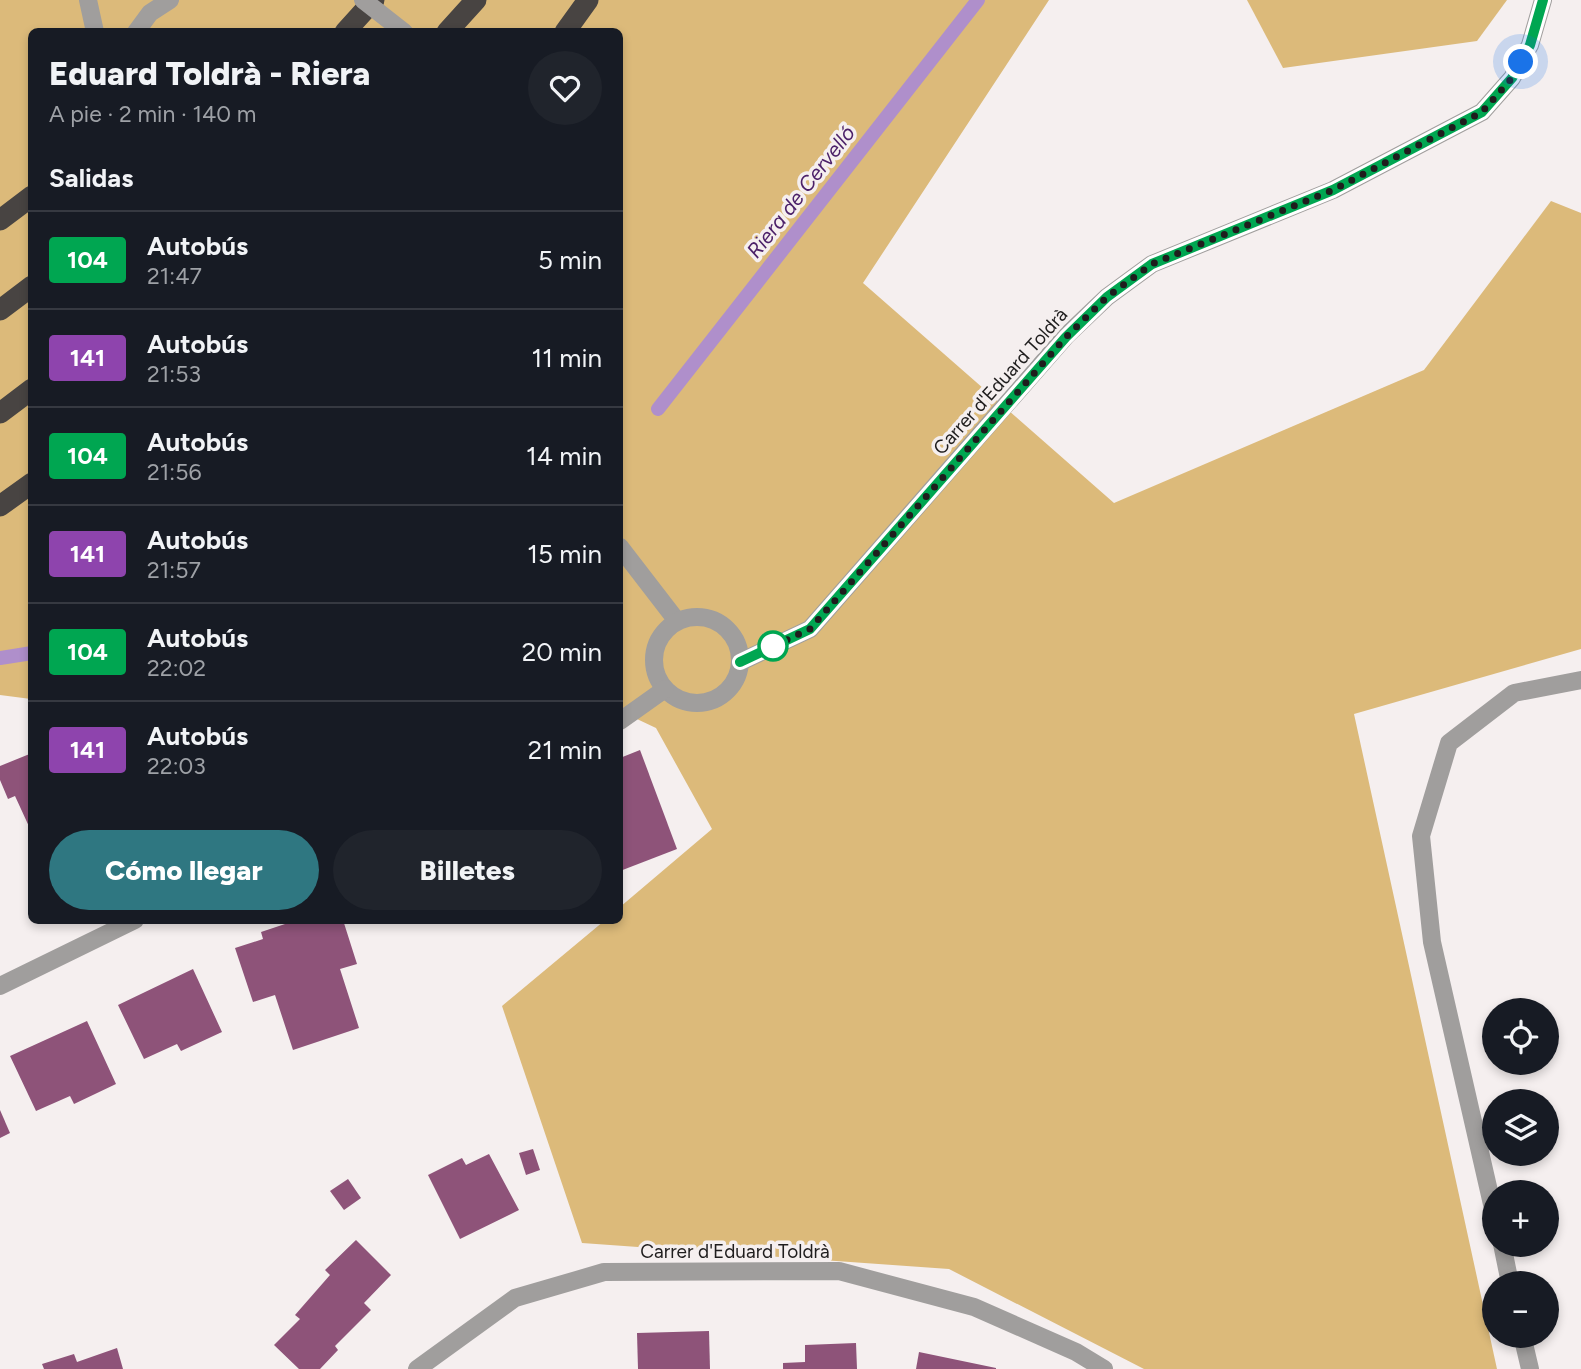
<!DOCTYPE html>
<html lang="es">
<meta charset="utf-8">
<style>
:root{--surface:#171b24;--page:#20242c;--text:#f1f3f6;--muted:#9ea1a6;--line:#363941;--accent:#2f7781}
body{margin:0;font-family:Figtree,sans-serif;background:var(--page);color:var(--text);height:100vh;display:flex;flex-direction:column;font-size:26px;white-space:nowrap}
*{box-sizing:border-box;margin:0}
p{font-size:23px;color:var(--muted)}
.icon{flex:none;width:38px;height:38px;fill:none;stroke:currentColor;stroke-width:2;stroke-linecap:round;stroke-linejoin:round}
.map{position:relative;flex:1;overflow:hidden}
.details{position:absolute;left:28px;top:28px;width:595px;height:896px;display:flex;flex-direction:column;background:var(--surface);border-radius:10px;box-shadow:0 4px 10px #0003}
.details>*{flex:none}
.badge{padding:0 14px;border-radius:5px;font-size:24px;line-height:46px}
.fabs{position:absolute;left:1482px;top:998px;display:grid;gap:14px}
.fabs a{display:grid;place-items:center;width:77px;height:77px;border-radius:50%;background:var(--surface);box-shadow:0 4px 10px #0003;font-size:35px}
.you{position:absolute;width:35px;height:35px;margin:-18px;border:5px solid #fff;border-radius:50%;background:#1a73e8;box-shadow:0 0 0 10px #1a73e833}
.map>.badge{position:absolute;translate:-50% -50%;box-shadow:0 0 0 4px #fff}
h2{padding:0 21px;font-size:26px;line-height:63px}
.round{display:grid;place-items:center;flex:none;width:74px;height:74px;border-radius:37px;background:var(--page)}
.headline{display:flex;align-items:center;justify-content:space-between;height:119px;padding:0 21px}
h1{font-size:33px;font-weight:800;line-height:52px}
.cta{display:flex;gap:14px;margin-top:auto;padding:14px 21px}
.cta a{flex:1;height:80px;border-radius:42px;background:var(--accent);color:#fff;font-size:28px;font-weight:800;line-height:80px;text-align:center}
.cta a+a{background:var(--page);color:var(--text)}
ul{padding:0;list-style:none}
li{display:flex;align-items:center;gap:21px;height:98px;padding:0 21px;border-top:2px solid var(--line)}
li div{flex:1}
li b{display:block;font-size:26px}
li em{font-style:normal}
li .badge{min-width:77px;font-weight:700;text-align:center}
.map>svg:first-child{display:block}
.green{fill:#dcba7a}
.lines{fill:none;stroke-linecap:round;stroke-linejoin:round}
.stream{stroke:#af8fcb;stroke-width:14}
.building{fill:#8e5379}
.minor{stroke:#a09e9d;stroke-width:18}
.tertiary{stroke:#a09e9d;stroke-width:18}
.motorway{stroke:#484442;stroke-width:21}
.tertiary-bridge{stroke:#a09e9d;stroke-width:18}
.line-casing{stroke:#fff;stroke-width:16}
.line{stroke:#00a651;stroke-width:10}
.walk{stroke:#1f1d1d;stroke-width:7;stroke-dasharray:0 12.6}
.stop-dot{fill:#fff;stroke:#00a651;stroke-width:3.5}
.labels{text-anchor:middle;stroke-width:7;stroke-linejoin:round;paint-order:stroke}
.street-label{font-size:19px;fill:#1f1d1d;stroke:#f5efef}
.water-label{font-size:21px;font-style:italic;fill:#4c2169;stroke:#f5efef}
</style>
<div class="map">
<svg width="1581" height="1369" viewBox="0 0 1581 1369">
<rect width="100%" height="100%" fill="#f5efef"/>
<g class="green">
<path d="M0,0H1049L863,283L1114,503L1424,370L1551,201L1581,213V649L1354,714L1497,1369H1144L949,1269L582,1243L502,1006L604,921L620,920V907L712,829L656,728L620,711V32H32L31,699L0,695Z"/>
<path d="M1247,0H1507L1477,41L1283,68Z"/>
</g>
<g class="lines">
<g class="stream">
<path d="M658,409L978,0"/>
<path d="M0,658L32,653"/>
</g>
</g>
<g class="building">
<path d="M640,750L677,849L620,871V758Z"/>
<path d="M32,753V833L15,796L8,799L0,780V766Z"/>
<path d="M297,920H311L313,924L343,920L357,964L340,969L359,1028L293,1050L275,995L253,1002L235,948L263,939L261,932Z"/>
<path d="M193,969L222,1032L181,1051L177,1044L144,1059L118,1005Z"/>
<path d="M87,1021L116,1084L74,1104L70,1096L36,1111L10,1056Z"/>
<path d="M0,1110L10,1133L0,1138Z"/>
<path d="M533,1149L540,1170L526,1175L519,1153Z"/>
<path d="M489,1154L519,1210L460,1239L428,1175L462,1158L466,1165Z"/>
<path d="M348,1179L361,1198L344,1210L330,1191Z"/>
<path d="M356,1240L391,1275L364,1303L371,1310L335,1346L338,1350L320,1369H299L274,1345L300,1319L295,1315L330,1275L325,1270Z"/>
<path d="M709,1331L710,1369H638L637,1333Z"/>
<path d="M856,1343L857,1369H783V1363L805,1362V1345Z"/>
<path d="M117,1348L123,1369H44L42,1364L74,1354L77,1362Z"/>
<path d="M919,1352L996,1368V1369H916Z"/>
</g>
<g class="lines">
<g class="minor">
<path d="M620,547L677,621"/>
<circle cx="697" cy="660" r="43"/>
<path d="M740,662L810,629L1066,336L1107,297L1152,264L1333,190L1482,112L1512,78L1530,45L1543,0"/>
<path d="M620,721L665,689"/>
<path d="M0,986L135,920"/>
<path d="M1494,1213L1432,942L1421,836L1449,743L1514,693L1581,680"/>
<path d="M1502,1244L1510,1283"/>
<path d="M1522,1335L1530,1369"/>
<path d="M417,1369L515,1298L604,1272L839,1271L974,1307L1076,1352L1104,1369"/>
</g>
<g class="tertiary">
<path d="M88,0L95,32"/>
<path d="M136,32L150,13L170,0"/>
</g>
<g class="motorway">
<path d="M345,32L374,0"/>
<path d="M447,32L476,0"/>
<path d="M565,32L588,0"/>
<path d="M0,220L32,196"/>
<path d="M0,310L32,286"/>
<path d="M0,413L32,389"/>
<path d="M0,506L32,483"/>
</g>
<path class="tertiary-bridge" d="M363,0L404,32"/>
</g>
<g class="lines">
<g class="line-casing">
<path id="line" d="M740,662L810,629L1066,337L1107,297L1152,264L1333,190L1482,112L1512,78L1530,45L1543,0"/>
</g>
<use href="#line" class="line"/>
<path class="walk" d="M773,646L763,651L810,629L1066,337L1107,297L1152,264L1333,190L1482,112L1512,78L1521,62"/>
</g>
<circle class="stop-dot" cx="773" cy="646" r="14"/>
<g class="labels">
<g class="street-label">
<text transform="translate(1000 381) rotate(-48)" y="7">Carrer d'Eduard Toldrà</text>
<text x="735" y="1258">Carrer d'Eduard Toldrà</text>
</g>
<g class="water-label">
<text transform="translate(801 192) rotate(-52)" y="7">Riera de Cervelló</text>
</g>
</g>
</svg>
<div class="fabs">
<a><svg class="icon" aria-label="locate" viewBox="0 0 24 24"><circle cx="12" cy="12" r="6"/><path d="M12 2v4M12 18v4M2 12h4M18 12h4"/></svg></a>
<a><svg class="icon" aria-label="layers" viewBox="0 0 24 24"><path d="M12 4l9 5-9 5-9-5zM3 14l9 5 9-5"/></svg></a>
<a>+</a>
<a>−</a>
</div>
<div class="you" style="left:1521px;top:62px"></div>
<section class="details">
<div class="headline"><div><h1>Eduard Toldrà - Riera</h1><p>A pie · 2 min · 140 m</p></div><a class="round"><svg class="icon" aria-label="heart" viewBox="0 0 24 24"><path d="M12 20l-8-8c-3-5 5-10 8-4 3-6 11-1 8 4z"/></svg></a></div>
<h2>Salidas</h2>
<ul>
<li><span class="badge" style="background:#00a651;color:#fff">104</span><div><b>Autobús</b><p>21:47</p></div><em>5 min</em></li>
<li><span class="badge" style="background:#8e44ad;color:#fff">141</span><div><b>Autobús</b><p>21:53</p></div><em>11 min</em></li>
<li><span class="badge" style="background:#00a651;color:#fff">104</span><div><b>Autobús</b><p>21:56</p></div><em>14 min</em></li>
<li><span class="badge" style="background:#8e44ad;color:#fff">141</span><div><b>Autobús</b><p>21:57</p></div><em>15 min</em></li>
<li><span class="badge" style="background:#00a651;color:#fff">104</span><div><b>Autobús</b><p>22:02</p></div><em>20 min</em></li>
<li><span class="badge" style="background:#8e44ad;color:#fff">141</span><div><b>Autobús</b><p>22:03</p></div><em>21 min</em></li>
</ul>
<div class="cta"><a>Cómo llegar</a><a>Billetes</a></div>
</section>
</div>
